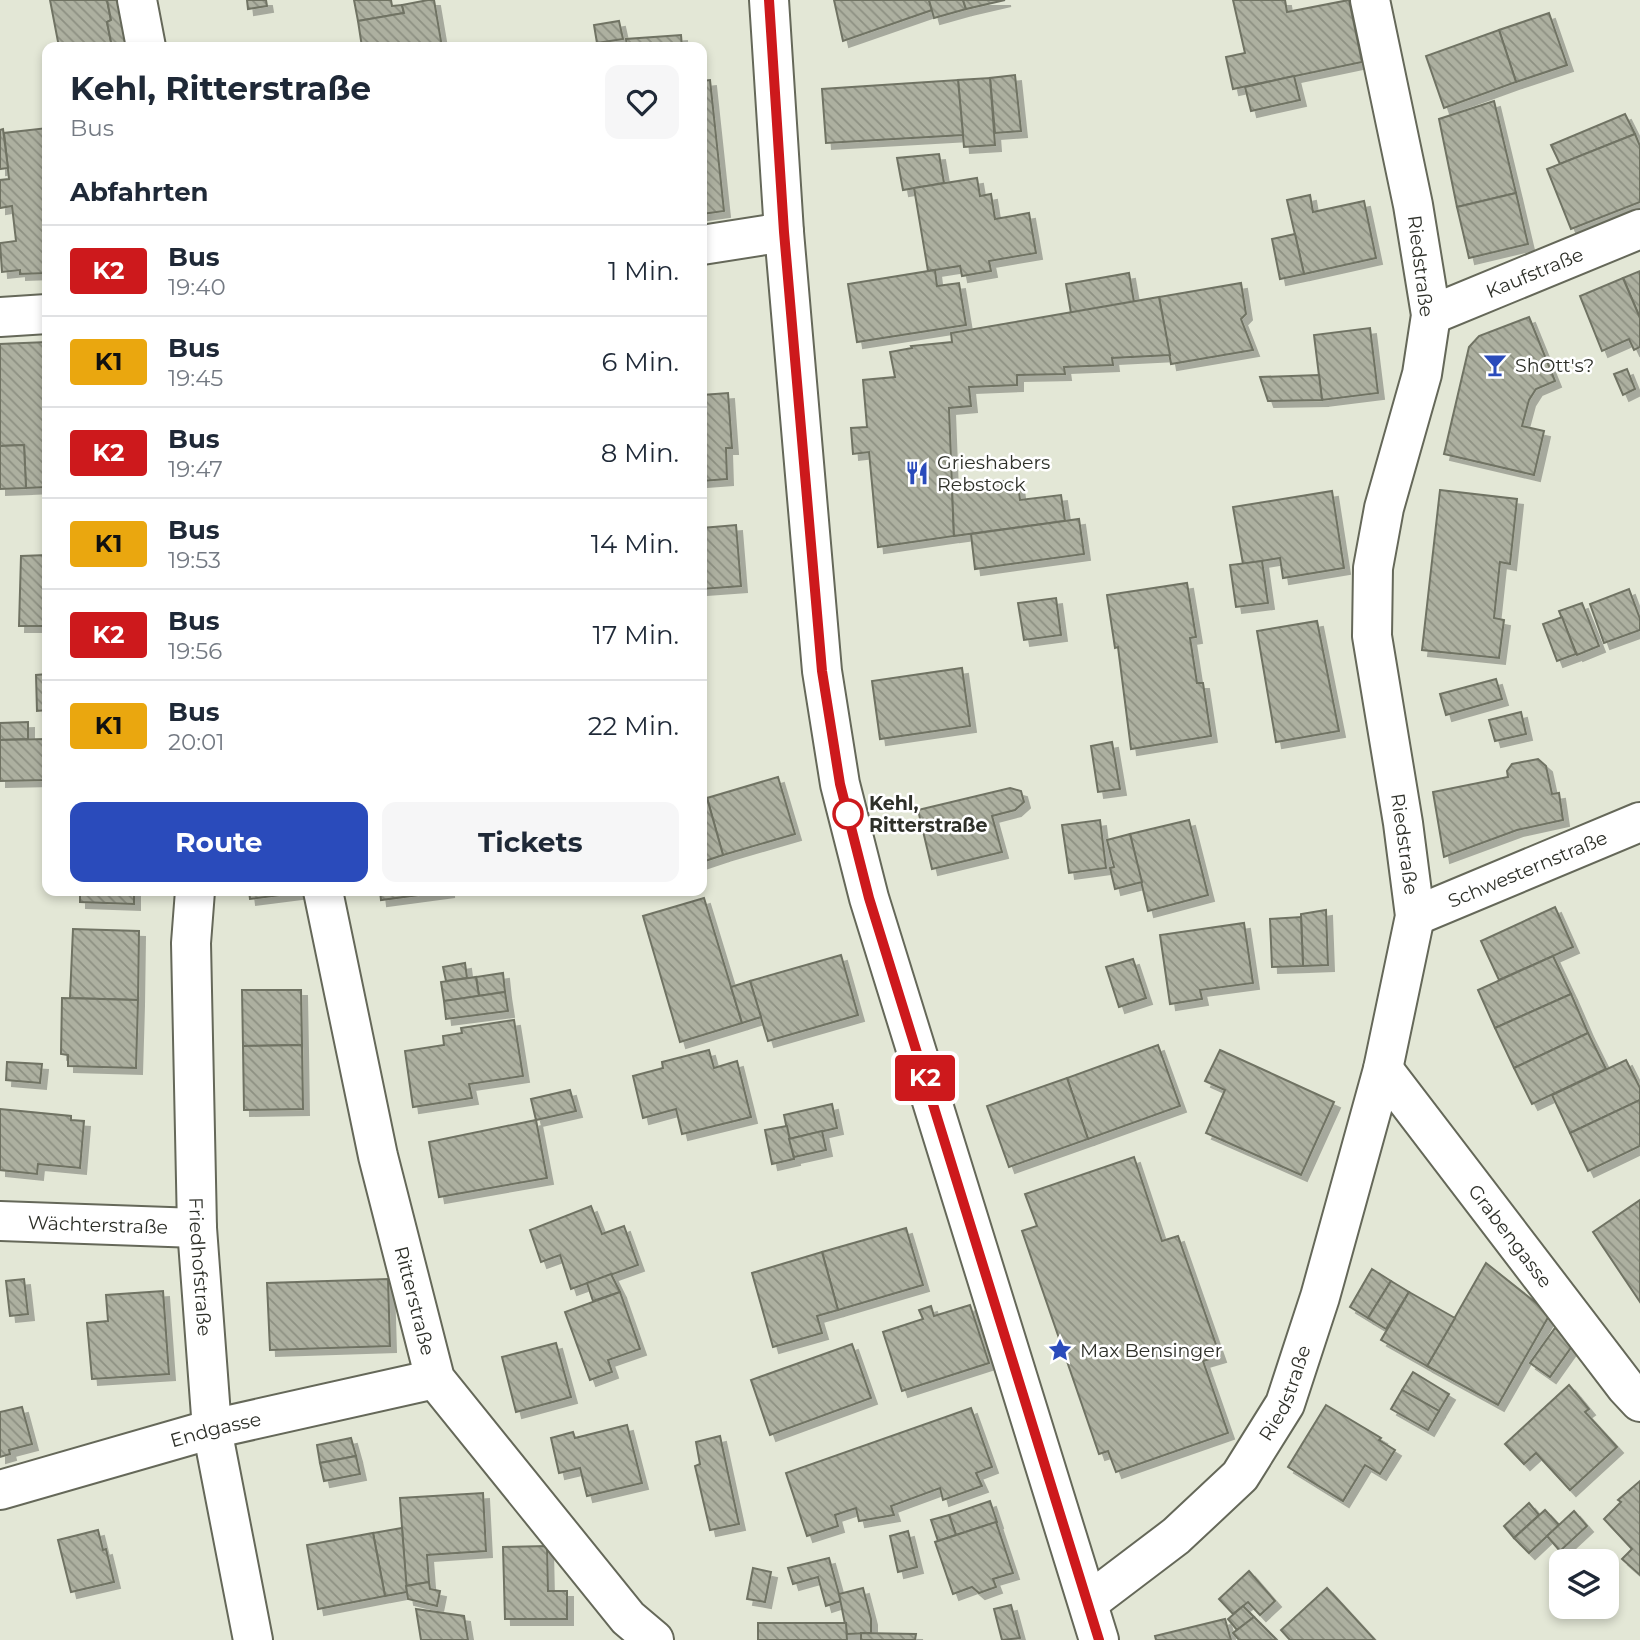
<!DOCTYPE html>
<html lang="de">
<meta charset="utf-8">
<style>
:root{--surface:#fff;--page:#f6f6f7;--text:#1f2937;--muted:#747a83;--line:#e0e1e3;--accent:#2a4bbb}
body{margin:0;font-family:Montserrat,sans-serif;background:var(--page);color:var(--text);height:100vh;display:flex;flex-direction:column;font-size:26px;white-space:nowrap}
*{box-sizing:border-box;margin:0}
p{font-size:23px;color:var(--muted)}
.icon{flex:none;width:38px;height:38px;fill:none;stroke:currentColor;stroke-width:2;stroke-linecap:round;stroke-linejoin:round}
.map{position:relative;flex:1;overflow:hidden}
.sheet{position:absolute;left:42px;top:42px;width:665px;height:854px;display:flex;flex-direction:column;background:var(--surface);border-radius:14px;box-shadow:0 4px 10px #0003}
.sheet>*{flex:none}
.badge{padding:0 14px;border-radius:5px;font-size:24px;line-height:46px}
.controls{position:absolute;left:1549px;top:1549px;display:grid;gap:14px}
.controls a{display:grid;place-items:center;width:70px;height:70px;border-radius:14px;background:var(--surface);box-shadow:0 4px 10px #0003;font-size:35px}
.map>.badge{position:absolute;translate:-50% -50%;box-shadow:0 0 0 4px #fff}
h2{padding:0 28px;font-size:26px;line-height:63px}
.round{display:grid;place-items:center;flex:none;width:74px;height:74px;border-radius:14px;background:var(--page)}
.headline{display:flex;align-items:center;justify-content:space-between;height:119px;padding:0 28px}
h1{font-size:33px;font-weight:700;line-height:52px}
.action{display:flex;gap:14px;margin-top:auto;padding:14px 28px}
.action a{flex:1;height:80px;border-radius:14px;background:var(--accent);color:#fff;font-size:28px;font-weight:700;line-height:80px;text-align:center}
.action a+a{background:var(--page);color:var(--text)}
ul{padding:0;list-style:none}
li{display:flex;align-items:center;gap:21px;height:91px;padding:0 28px;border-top:2px solid var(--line)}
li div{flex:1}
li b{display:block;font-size:26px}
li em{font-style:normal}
li .badge{min-width:77px;font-weight:700;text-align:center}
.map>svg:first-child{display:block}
.building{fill:url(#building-back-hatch);stroke:#707364;stroke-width:2;filter:url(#shadow)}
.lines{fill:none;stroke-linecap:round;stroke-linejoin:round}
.minor-casing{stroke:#656859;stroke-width:42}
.minor{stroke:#fff;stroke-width:38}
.line-casing{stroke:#fff;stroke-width:16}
.line{stroke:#cd191c;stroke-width:10}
.stop-dot{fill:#fff;stroke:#cd191c;stroke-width:3.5}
.labels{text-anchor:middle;stroke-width:5;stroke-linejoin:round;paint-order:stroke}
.street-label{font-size:19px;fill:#2e3029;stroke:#fff}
.poi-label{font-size:19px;fill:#2e3029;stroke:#fff;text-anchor:start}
.stop-label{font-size:19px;font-weight:bold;fill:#2e3029;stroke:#fff;text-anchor:start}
</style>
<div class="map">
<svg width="1640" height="1640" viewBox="0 0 1640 1640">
<defs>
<pattern id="building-back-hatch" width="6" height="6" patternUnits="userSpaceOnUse" patternTransform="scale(1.75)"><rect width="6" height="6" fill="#adb0a0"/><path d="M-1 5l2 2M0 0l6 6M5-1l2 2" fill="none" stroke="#8d9082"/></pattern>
<filter id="shadow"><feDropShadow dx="6" dy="6" stdDeviation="0" flood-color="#0004"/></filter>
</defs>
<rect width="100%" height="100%" fill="#e3e7d6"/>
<g class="building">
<path d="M50,0H107L111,20L107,22L112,47H59Z"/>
<path d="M107,0H121L131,47H112L107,22L111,20Z"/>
<path d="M247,0H266L267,6L248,9Z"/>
<path d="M354,0H391L392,6L402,5L404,13L358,21Z"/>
<path d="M428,0H434L442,47H362L358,21L404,13L402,5Z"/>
<path d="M834,0H929L932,10L843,41Z"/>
<path d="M929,0H963L966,9L934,18Z"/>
<path d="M963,0H1005L966,9Z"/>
<path d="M1233,0H1285L1287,12L1349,0L1362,62L1233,89L1226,57L1245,53Z"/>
<path d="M1549,13L1567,65L1516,82L1499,30Z"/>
<path d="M619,21L623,39L597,43L594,25Z"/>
<path d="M1499,30L1516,82L1444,108L1426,56Z"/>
<path d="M681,35L682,47H627L626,39Z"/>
<path d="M1015,75L1021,131L995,133L990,78Z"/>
<path d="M1294,76L1300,100L1251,111L1245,87Z"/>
<path d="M990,78L995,145L964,147L958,80Z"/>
<path d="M710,80L724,211L702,214V81Z"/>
<path d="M958,80L963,135L826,143L822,89Z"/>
<path d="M1494,101L1516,193L1457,207L1439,119Z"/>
<path d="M1625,114L1635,134L1560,164L1551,145Z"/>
<path d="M47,128V273L20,274V270L2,272L0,243L16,241L12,206L0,208V180L9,179L4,133Z"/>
<path d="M3,129L8,168L0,169V130Z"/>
<path d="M1635,134L1640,146V202L1571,229L1547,169Z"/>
<path d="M939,154L944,183L903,190L897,158Z"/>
<path d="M977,178L980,196L991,194L995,219L1029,213L1036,253L989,261L991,271L962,276L960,266L928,271L914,188Z"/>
<path d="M1516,193L1528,244L1469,258L1457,207Z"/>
<path d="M1310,195L1313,212L1364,201L1376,258L1304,274L1287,200Z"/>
<path d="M1295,234L1304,274L1280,279L1272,239Z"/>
<path d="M935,270L937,286L959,283L966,325L857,342L848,284Z"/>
<path d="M1640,271V318L1623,278Z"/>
<path d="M1129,273L1134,302L1071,313L1066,284Z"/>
<path d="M1623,278L1640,318V347L1634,350L1629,339L1602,351L1580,296Z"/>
<path d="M1241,283L1246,314L1241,319L1253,350L1171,364L1159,297Z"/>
<path d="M1159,297L1170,355L1112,358L1113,365L1064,367L1065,374L1017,375V385L969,387L971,406L949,408L954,536L878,547L869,452L853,454L851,428L867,427L863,380L895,377L890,352L912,348L911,346L952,342L951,333Z"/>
<path d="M1529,317L1555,381L1536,389L1529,400L1522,426L1544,431L1534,475L1444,454L1469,347L1479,336Z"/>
<path d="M1370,328L1378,393L1322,400L1314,335Z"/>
<path d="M47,342V487L26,488L24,445L0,446V344Z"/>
<path d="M1627,369L1635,389L1623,395L1614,374Z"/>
<path d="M1319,375L1322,400L1268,401L1260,377Z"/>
<path d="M728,393L732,448H726L727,479L702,481V395Z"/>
<path d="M24,445L26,488L0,489V446Z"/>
<path d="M1003,481L1004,485L1018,484L1020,500L1061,495L1065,521L954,536L952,488Z"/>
<path d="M1440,490L1517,499L1510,564L1500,562L1494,618L1504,620L1499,658L1422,650Z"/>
<path d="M1332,491L1344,568L1283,578L1280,558L1243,564L1233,507Z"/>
<path d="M1079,519L1084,554L975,569L971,534Z"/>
<path d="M736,525L741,586L702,589V528Z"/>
<path d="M47,555V626H19L21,556Z"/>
<path d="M1262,561L1268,603L1236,607L1230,565Z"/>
<path d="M1187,583L1196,637L1190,638L1197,683H1203L1211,736L1131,749L1118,647L1115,648L1107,595Z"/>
<path d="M1629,589L1640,619V630L1604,643L1590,604Z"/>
<path d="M1056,598L1061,635L1024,640L1018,603Z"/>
<path d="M1582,603L1599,646L1577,655L1559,611Z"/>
<path d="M1562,617L1576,654L1557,661L1543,624Z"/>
<path d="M1317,621L1339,731L1276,742L1257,631Z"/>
<path d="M962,668L970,726L880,739L872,681Z"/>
<path d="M47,674V710L37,711L36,675Z"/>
<path d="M1496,679L1502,699L1446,715L1440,694Z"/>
<path d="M1521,712L1526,734L1495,741L1489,720Z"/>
<path d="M28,722V739L0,740V723Z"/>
<path d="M47,739V780L0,781V740Z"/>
<path d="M1112,742L1120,789L1098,792L1091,746Z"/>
<path d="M1538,759L1546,766L1552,794L1559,793L1563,820L1517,830L1444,857L1433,792L1508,777L1507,771L1512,764Z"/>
<path d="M778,777L795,834L723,855L707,798Z"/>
<path d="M1010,788L1021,791L1024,802L1015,810L992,816L1002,852L932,869L918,810Z"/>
<path d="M707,798L723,855L702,862V800Z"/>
<path d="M1100,820L1106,868L1069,873L1062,825Z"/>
<path d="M1189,820L1208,895L1148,911L1130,834Z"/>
<path d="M1130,834L1142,882L1115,889L1110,868L1114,867L1107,840Z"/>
<path d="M80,891H134V904L80,902Z"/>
<path d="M249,891H303V892L250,899Z"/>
<path d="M380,891H449L381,900Z"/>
<path d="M704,898L742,1023L680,1042L643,916Z"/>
<path d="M1555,907L1573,947L1499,980L1481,941Z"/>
<path d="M1326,910L1328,965L1303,966L1301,914Z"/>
<path d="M1301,917L1303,966L1272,967L1270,919Z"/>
<path d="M1244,923L1253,983L1200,990L1202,999L1170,1004L1160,935Z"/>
<path d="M73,929L139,931L138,1000L70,998Z"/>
<path d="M841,955L858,1015L768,1041L750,981Z"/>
<path d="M1553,956L1571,994L1495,1028L1478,990Z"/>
<path d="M1133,959L1146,998L1119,1007L1106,967Z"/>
<path d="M465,963L467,978L446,981L443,967Z"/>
<path d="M503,973L505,992L479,996L476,977Z"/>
<path d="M476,977L479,996L444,1001L441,982Z"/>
<path d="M750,981L761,1017L742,1023L731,987Z"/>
<path d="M242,990H301L302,1045L243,1046Z"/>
<path d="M505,992L508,1011L446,1019L444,1001Z"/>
<path d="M1571,994L1588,1033L1514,1068L1495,1028Z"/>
<path d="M62,998L138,1000L136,1068L68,1066V1055L61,1054Z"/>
<path d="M514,1020L523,1076L469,1084L472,1098L413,1107L405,1051L444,1045L443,1036L462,1033L461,1028Z"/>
<path d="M1588,1033L1606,1069L1532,1104L1514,1068Z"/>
<path d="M302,1045L303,1109L244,1110L243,1046Z"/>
<path d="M1158,1045L1180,1106L1088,1139L1067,1078Z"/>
<path d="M709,1050L714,1068L737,1061L751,1117L682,1134L676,1109L643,1118L633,1076L663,1068L662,1062Z"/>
<path d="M1220,1050L1334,1102L1301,1175L1206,1133L1225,1090L1205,1081Z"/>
<path d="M1626,1060L1640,1088V1100L1570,1133L1552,1095Z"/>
<path d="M7,1062L42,1064L40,1083L6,1080Z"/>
<path d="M1067,1078L1088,1139L1009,1167L987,1106Z"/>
<path d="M570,1090L576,1111L536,1120L531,1099Z"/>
<path d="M1640,1100V1146L1588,1171L1570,1133Z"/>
<path d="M832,1104L837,1128L789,1139L784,1115Z"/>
<path d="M0,1109L71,1116V1120L84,1121L80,1168L38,1164L37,1174L0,1170Z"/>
<path d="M536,1120L547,1178L439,1197L429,1142Z"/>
<path d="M787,1126L794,1159L772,1164L765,1130Z"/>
<path d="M822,1131L826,1150L794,1157L789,1139Z"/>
<path d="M1134,1157L1162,1241L1178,1236L1220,1356L1203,1361L1228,1433L1116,1472L1108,1451L1099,1454L1022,1231L1037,1226L1025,1194Z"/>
<path d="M1640,1200V1302L1593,1232Z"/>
<path d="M591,1206L602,1234L624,1226L638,1265L571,1289L560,1255L541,1262L530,1230Z"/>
<path d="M906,1228L923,1285L838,1310L822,1252Z"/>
<path d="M822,1252L838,1310L817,1316L822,1333L773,1347L752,1273Z"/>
<path d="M1486,1263L1550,1314L1498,1405L1427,1366Z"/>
<path d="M1372,1269L1391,1281L1368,1318L1350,1307Z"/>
<path d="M611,1274L620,1292L593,1301L587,1283Z"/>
<path d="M24,1279L28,1314L10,1316L6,1281Z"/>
<path d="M388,1279L390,1346L270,1350L267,1283Z"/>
<path d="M1391,1281L1409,1292L1386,1329L1368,1318Z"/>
<path d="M163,1291L169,1374L92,1379L87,1323L108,1321L106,1295Z"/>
<path d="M620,1292L640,1349L608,1360L612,1372L590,1380L565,1312Z"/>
<path d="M1409,1292L1455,1318L1427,1366L1381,1340Z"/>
<path d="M970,1305L989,1363L902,1391L883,1332L923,1319L919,1310L931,1306L934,1316Z"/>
<path d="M1555,1328L1575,1342L1550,1377L1530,1363Z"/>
<path d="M556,1343L571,1397L516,1412L502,1357Z"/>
<path d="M852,1344L871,1398L770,1435L751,1380Z"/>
<path d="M1413,1372L1449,1394L1439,1411L1402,1390Z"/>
<path d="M1569,1385L1589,1409L1585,1412L1617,1447L1570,1490L1536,1453L1524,1464L1505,1444Z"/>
<path d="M1402,1390L1439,1411L1428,1430L1391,1409Z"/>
<path d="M1326,1405L1381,1438L1379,1440L1395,1450L1380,1474L1365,1465L1343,1501L1288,1467Z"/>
<path d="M22,1407L32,1444L9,1450L10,1454L0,1457V1412Z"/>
<path d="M971,1408L992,1467L976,1473L982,1486L943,1500L940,1488L891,1506L894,1515L859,1521L856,1508L835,1515L838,1526L807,1536L786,1473Z"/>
<path d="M627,1425L642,1483L587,1496L580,1468L559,1473L551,1438L573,1432L575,1438Z"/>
<path d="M720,1436L739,1524L710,1530L695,1466L700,1464L696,1442Z"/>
<path d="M351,1438L356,1456L320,1463L317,1445Z"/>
<path d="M356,1456L360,1474L324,1481L320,1463Z"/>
<path d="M1640,1481V1575L1622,1559L1632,1549L1604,1519L1621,1502L1618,1500Z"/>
<path d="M483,1493L486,1551L427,1555L429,1582L406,1586L400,1498Z"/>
<path d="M990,1501L997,1522L956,1535L949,1515Z"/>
<path d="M1529,1503L1539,1515L1514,1538L1504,1526Z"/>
<path d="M1545,1510L1559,1525L1529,1553L1514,1538Z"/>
<path d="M1574,1511L1587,1526L1560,1551L1547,1536Z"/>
<path d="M949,1515L956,1535L938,1541L931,1520Z"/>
<path d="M996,1522L1013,1573L993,1579L996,1587L979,1593L972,1587L953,1594L935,1542Z"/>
<path d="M402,1528L407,1592L385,1596L373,1533Z"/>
<path d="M98,1530L103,1550L106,1549L114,1582L71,1592L58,1540Z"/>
<path d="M908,1531L917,1567L898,1572L890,1536Z"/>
<path d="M373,1533L385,1596L318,1609L307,1545Z"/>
<path d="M547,1546L548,1591H567V1619H505L503,1547Z"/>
<path d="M829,1558L841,1601L826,1606L818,1577L793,1584L788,1568Z"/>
<path d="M753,1568L771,1572L765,1602L747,1599Z"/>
<path d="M1249,1571L1275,1601L1260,1615L1248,1602L1233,1614L1219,1599Z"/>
<path d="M429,1582L430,1589L440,1591L437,1606L408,1599L406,1586Z"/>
<path d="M863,1588L871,1619V1633L847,1634L839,1594Z"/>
<path d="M1327,1588L1375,1640H1290L1281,1630Z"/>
<path d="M1011,1605L1020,1638L1002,1640L994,1609Z"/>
<path d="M1243,1606L1254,1617L1237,1630L1228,1619Z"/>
<path d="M416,1609L464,1616L468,1640H421Z"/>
<path d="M1254,1617L1277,1640H1239L1233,1633Z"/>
<path d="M1225,1619L1231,1640H1156L1155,1636Z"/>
<path d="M758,1623H846L847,1640H758Z"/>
<path d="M861,1633L916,1634L915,1640H861Z"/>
</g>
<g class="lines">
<g class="minor-casing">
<g id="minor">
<path d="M137,0L146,47"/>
<path d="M769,0L784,232L822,671L840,784L869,898L1099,1640"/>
<path d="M702,245L784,232"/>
<path id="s1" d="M1431,315L1640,229"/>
<path d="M0,317L47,314"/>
<path id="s2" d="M195,891L191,943L197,1228L212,1429L253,1640"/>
<path id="s3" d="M323,891L378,1156L435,1379L628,1618L654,1640"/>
<path id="s4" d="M1415,916L1640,822"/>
<path id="s5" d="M1383,1069L1626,1387L1640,1402"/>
<path id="s6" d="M0,1221L197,1228"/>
<path id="s7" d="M0,1490L212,1429L435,1379"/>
<path id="s8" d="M1089,1602L1176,1536L1240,1476L1285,1404L1320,1297L1383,1069L1415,916L1403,823L1372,636L1373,568L1384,508L1422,374L1431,315L1413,205L1370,0"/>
</g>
</g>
<use href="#minor" class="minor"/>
</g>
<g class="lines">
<g class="line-casing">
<path id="line" d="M769,0L784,232L822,671L840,784L869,898L1099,1640"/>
</g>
<use href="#line" class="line"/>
</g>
<defs>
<g id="bar-bare" transform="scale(1.89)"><path d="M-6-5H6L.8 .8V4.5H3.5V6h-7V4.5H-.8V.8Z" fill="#2a4bbb" stroke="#fff" stroke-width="2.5" paint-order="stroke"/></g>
<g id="restaurant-bare" transform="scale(1.89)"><path d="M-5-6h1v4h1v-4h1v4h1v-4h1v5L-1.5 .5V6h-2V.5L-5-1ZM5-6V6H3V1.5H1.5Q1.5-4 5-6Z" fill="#2a4bbb" stroke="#fff" stroke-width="2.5" paint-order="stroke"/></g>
<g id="sight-bare" transform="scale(1.89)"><path d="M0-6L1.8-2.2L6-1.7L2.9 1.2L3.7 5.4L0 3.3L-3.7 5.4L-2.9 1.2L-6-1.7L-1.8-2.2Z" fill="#2a4bbb" stroke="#fff" stroke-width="2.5" paint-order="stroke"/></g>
</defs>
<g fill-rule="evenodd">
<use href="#bar-bare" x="1495" y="365"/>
<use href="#restaurant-bare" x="917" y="473"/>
<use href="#sight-bare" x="1060" y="1350"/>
</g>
<circle class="stop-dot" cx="848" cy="814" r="14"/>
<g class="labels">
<g class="street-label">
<text transform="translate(1421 266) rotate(83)" y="7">Riedstraße</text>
<text dy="7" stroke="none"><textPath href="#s1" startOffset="112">Kaufstraße</textPath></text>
<text transform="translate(1405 844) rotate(82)" y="7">Riedstraße</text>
<text dy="7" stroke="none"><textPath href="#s4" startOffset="122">Schwesternstraße</textPath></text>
<text dy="7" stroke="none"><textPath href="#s6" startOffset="98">Wächterstraße</textPath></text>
<text dy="7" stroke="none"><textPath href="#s5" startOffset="210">Grabengasse</textPath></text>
<text dy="7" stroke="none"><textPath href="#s2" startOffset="376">Friedhofstraße</textPath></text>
<text dy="7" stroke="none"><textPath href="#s3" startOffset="420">Ritterstraße</textPath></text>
<text dy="7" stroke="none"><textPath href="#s8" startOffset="292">Riedstraße</textPath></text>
<text dy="7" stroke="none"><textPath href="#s7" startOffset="224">Endgasse</textPath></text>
</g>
<g class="poi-label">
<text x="1515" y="372">ShOtt's?</text>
<text x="937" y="469">Grieshabers<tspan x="937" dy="22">Rebstock</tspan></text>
<text x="1080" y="1357">Max Bensinger</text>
</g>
<g class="stop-label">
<text x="869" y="810">Kehl,<tspan x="869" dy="22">Ritterstraße</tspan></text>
</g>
</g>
</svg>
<div class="controls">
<a><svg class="icon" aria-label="layers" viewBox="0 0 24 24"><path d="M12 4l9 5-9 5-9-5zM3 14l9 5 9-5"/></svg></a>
</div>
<b class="badge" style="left:925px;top:1078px;background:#cd191c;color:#fff">K2</b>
<section class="sheet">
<div class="headline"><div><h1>Kehl, Ritterstraße</h1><p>Bus</p></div><a class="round"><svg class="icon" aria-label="heart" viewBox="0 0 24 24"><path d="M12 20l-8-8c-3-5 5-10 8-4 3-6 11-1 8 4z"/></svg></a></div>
<h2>Abfahrten</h2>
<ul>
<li><span class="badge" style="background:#cd191c;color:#fff">K2</span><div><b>Bus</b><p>19:40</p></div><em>1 Min.</em></li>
<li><span class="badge" style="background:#eaa70f;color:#111">K1</span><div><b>Bus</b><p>19:45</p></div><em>6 Min.</em></li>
<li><span class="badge" style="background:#cd191c;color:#fff">K2</span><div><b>Bus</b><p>19:47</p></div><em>8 Min.</em></li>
<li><span class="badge" style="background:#eaa70f;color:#111">K1</span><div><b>Bus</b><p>19:53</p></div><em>14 Min.</em></li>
<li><span class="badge" style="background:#cd191c;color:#fff">K2</span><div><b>Bus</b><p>19:56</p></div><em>17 Min.</em></li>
<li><span class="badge" style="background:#eaa70f;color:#111">K1</span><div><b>Bus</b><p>20:01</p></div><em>22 Min.</em></li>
</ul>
<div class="action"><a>Route</a><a>Tickets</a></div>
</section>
</div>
